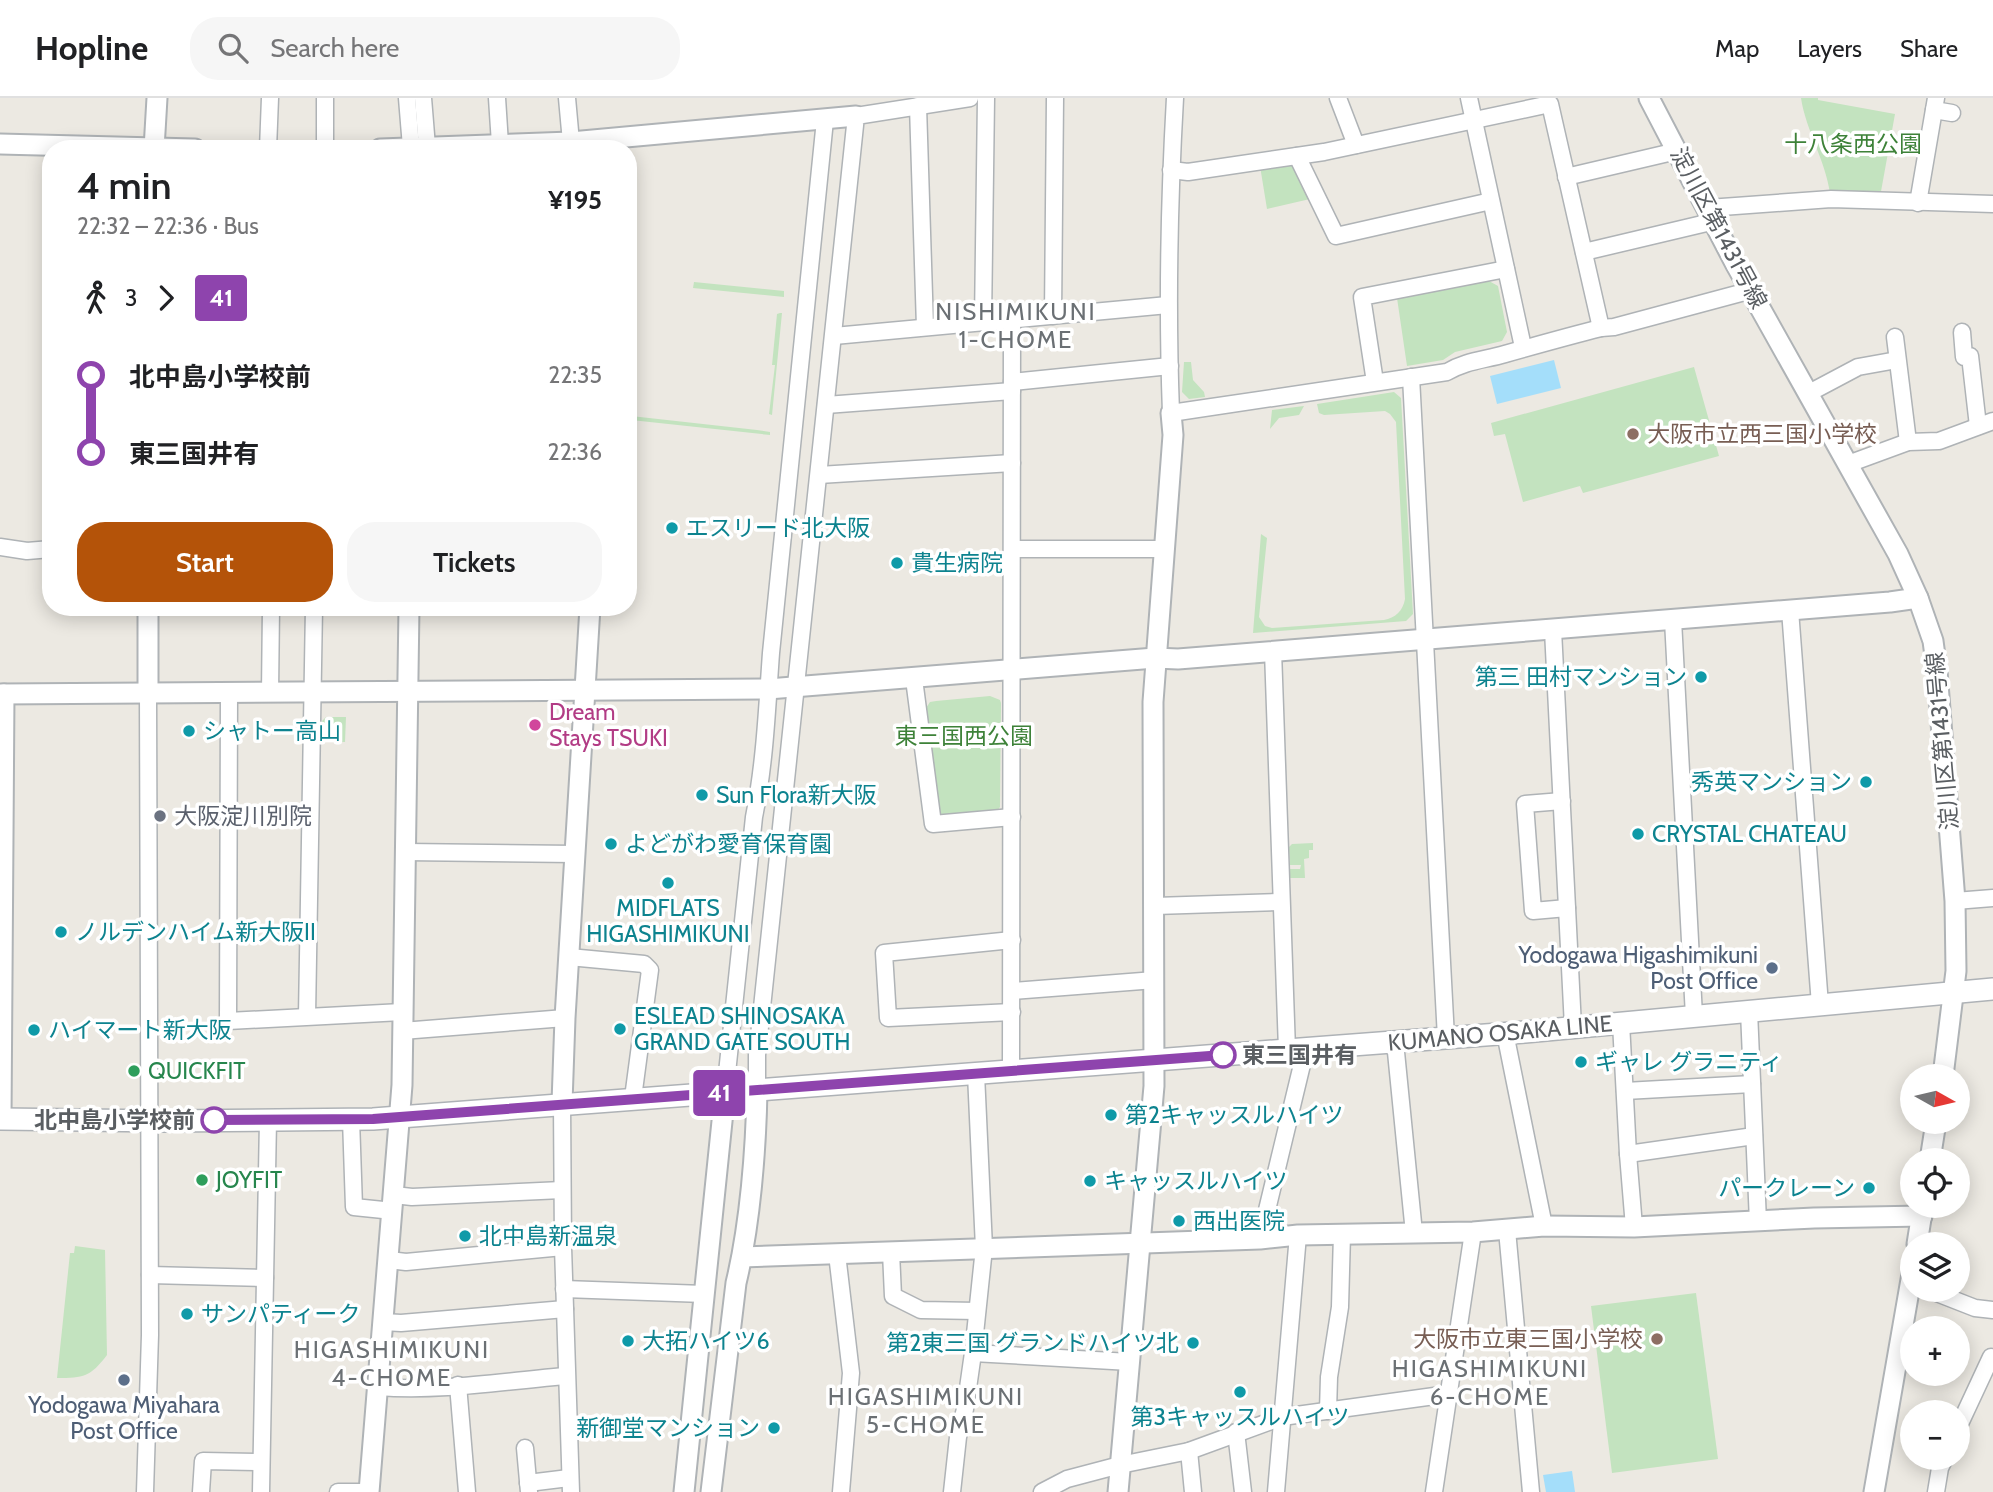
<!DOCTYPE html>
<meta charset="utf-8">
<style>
:root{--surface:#fff;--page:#f6f6f6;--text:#202124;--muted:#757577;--line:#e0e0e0;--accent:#b45309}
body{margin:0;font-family:Cabin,"Noto Sans JP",sans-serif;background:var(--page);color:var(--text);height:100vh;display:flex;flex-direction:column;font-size:26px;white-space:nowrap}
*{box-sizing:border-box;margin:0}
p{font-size:23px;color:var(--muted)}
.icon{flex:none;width:38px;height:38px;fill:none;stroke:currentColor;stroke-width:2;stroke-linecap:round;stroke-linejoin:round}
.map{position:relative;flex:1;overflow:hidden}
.details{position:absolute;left:42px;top:42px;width:595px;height:476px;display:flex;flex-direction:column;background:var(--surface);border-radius:28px;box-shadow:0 4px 18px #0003}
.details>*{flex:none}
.badge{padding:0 14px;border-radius:5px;font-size:24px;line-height:46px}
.needle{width:46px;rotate:98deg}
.tools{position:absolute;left:1900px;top:966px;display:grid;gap:14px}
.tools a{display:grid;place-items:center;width:70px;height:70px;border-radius:50%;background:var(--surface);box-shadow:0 4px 18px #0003;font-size:35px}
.map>.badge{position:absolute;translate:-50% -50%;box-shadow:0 0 0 4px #fff}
.legs{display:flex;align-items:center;gap:10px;height:77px;padding:0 35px;font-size:23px}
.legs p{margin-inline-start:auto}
.overview{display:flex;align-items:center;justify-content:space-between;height:119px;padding:0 35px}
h1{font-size:38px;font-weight:600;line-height:52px}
.button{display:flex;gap:14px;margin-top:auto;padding:14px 35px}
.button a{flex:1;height:80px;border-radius:28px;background:var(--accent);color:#fff;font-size:28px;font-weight:600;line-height:80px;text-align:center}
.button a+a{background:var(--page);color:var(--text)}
ul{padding:0 35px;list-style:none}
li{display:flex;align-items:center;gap:24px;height:77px;font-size:26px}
li i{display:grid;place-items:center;width:10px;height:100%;margin:0 9px;background:currentColor}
li i::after{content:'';width:18px;height:18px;margin:-9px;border:5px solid;border-radius:50%;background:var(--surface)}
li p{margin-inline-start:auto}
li:first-child i{background:linear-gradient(#0000 50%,currentColor 0)}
li:last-child i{background:linear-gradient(currentColor 50%,#0000 0)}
header{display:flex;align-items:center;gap:42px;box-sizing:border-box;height:98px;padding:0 35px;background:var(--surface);border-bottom:2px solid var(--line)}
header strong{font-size:33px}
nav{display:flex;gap:38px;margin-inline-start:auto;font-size:24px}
.search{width:490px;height:63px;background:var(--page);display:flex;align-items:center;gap:18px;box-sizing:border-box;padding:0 24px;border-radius:28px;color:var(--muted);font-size:26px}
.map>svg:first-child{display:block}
.green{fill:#c3e3bf}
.water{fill:#a4defa}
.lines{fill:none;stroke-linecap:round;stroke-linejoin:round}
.minor-casing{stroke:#afb3b6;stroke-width:19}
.tertiary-casing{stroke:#afb3b6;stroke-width:23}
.secondary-casing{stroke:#aeb2b6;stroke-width:24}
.minor{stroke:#fff;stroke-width:16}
.tertiary{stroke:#fff;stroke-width:19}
.secondary{stroke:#fff;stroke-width:21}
.line-1-casing{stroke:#fff;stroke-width:16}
.line-1{stroke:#8e44ad;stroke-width:10}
.education-dot{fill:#8d6e63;stroke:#fff;stroke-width:2.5}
.culture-dot{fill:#0f9aa8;stroke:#fff;stroke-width:2.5}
.hotel-dot{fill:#d1479c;stroke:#fff;stroke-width:2.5}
.worship-dot{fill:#6b7280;stroke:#fff;stroke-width:2.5}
.service-dot{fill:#5c6f8a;stroke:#fff;stroke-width:2.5}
.stop-1-dot{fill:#fff;stroke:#8e44ad;stroke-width:3.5}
.leisure-dot{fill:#2e9e5b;stroke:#fff;stroke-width:2.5}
.labels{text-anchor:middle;stroke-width:7;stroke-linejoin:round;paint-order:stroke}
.park-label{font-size:23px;fill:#3e8239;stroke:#fff}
.street-label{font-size:23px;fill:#5a5e62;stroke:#fff}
.education-label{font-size:23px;fill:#785e54;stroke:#fff;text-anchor:start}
.culture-label{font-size:23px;fill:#0d838f;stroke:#fff;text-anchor:start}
.hotel-label{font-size:23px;fill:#b23c85;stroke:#fff;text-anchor:start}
.worship-label{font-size:23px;fill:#5b616d;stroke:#fff;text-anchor:start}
.service-label{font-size:23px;fill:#4e5e75;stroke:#fff;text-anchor:end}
.stop-label{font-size:23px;font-weight:bold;fill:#5a5e62;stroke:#fff;text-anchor:start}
.leisure-label{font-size:23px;fill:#27864d;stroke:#fff;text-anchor:start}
.neighbourhood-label{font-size:24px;letter-spacing:2px;fill:#6b7074;stroke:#fff}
</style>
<header>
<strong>Hopline</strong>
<div class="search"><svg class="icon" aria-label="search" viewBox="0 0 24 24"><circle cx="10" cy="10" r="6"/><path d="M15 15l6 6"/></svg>Search here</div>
<nav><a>Map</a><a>Layers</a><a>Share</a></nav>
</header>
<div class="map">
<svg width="1993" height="1394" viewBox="0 0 1993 1394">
<rect width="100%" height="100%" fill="#ece9e2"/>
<g class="green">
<path d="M1801,0H1818V2L1895,16L1880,99L1830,95C1825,61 1806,33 1801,0Z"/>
<path d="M1291,65L1310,101L1267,111L1260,68Z"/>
<path d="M1489,183L1498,188L1507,234L1502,243L1455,254L1443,262L1407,268L1397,200Z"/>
<path d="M694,184L784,193V199L693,190Z"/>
<path d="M780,215H782L772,317L769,316L775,267H772L777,216Z"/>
<path d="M1184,264H1191L1193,282L1204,294L1205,299L1189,301L1182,294Z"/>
<path d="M1694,269L1719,358L1583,395L1580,388L1523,404L1505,336L1494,338L1491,325Z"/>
<path d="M1394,294L1401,300L1413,516L1406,523L1253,535L1261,436L1267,440L1259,519L1265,528L1272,530L1384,522C1395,520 1403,513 1405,501L1396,324L1390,316L1385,313L1324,317L1319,315L1317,306Z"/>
<path d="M1304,308L1299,317L1279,320L1270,331L1272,312Z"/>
<path d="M631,318L757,332L770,334V337L631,322Z"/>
<path d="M990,598L1000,602L1001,605L1000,709L995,716L946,720L940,717L924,613L930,604L936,603Z"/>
<path d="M326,619H346L345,644L320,643L321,624Z"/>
<path d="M1313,745V752H1309V760L1304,761L1305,780H1290V771H1300L1301,767H1290L1289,749L1292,746Z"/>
<path d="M75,1148L105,1152L107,1257C90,1279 84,1280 57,1280L70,1155H74Z"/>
<path d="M1696,1195L1718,1361L1612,1375L1591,1208Z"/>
</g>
<g class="water">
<path d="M1554,262L1561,290L1497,306L1490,278Z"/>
<path d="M1572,1373L1575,1394H1546L1543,1377Z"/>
</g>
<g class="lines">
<g class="minor-casing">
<g id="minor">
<path d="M325,0V51"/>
<path d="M407,0L411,49"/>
<path d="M423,0L427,49"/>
<path d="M497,0L500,46"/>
<path d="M567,0L571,44"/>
<path d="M1175,0C1169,105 1167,210 1171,315L1447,274C1465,263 1484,262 1505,256C1537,247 1569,238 1601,230L1614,229L1752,192"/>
<path d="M1338,0L1356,47"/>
<path d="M1469,0L1523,249"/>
<path d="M918,8L925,229"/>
<path d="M1934,12L1952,15"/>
<path d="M268,51L270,0"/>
<path d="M1297,58L1336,138L1491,103"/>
<path d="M1171,72L1188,74L1324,54L1550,6L1601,230"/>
<path d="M1566,79L1677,53"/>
<path d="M1918,105L1936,0"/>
<path d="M1708,110L1831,101L1993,106"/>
<path d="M1584,154L1715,123"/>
<path d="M1053,218L1055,0"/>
<path d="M983,224L986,0"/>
<path d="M1962,234L1964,259L1970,258L1978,328"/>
<path d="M834,238L1168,207"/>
<path d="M1895,239L1908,344"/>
<path d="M1411,279L1446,940"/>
<path d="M1012,284L1170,268"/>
<path d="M1375,284L1362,199L1506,171"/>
<path d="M1809,295L1858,269L1897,262"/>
<path d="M826,307L1012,293"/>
<path d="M1848,366L1908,344L1939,343L1993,323"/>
<path d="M819,377L1012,365"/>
<path d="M0,449L27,453L51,451"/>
<path d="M1013,451H1163"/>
<path d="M1790,512L1820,907"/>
<path d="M1673,522L1694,918"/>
<path d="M1553,532L1573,929"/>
<path d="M1273,553L1287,952"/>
<path d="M914,581L933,726L1012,719"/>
<path d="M229,595L228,923L402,914"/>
<path d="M270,595L271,509"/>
<path d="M1562,703L1525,706L1533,813L1567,810"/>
<path d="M405,754L575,756"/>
<path d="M1955,803L1993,800"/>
<path d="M1155,808L1281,804"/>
<path d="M569,859L644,866L650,872L633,1000"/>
<path d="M1012,893L1155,882"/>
<path d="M1749,913L1758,1124"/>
<path d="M1012,914L888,920L884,855L1012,842"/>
<path d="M307,918L314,509"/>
<path d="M1621,925L1628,1056L1634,1129"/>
<path d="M402,933L565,920"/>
<path d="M1505,935L1544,1128"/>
<path d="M1395,944L1414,1135"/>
<path d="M1011,973L1012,221"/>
<path d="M757,992V957L856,18L970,0"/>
<path d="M1625,993L1752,986"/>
<path d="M725,994L754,719C765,664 767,610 771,555L825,22"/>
<path d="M562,1005L563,1149L571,1394"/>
<path d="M351,1021L354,1109L393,1113"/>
<path d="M1628,1056L1754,1038"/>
<path d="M394,1097L412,1099L562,1092"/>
<path d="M1507,1132L1531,1394"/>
<path d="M1260,1141L1306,950"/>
<path d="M891,1154L893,1198L921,1212L977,1213"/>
<path d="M837,1156L851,1275L841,1394"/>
<path d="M389,1162L406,1164L563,1149"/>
<path d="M150,1177L265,1180"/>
<path d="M564,1191L704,1196"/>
<path d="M1929,1192L1975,1210L1993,1212"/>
<path d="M383,1224L401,1225L565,1211"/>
<path d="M973,1255L1130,1264"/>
<path d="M458,1287L467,1394"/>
<path d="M378,1289C440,1294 505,1283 566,1278"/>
<path d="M1328,1313L1329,1279L1340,1209L1342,1136"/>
<path d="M1958,1330L1991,1259L1993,1260"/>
<path d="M1236,1334L1243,1394"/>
<path d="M525,1350L529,1394"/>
<path d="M1189,1353L1193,1394"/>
<path d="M528,1385L569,1380"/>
<path d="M145,1394L150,1237L148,596"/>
<path d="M201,1394L203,1363L261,1364"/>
<path d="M261,1394L268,1022"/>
<path d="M338,1394H362"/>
<path d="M952,1394L958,1339L965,1311L973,1255L984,1150L976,976"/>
<path d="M1042,1394L1067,1381L1120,1367L1189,1353L1282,1319L1449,1296"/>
<path d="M1276,1394L1298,1137"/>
<path d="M1434,1394L1473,1134"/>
<path d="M1936,1394L1940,1370L1945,1360"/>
</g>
</g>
<g class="tertiary-casing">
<g id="tertiary">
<path d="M1649,0L1736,167L1898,456L1918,500L1933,543L1937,573L1955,803L1956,873L1943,978"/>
<path d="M0,46L195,51"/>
<path d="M154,51L157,0"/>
<path d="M380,51L571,44L856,18"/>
<path d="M148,509V596"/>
<path d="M0,596L768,591L1155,560L1178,561L1890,504L1918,500"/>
<path d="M562,1005L565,920L590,509"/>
<path d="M1,1021L4,596"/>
<path d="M1930,1062L1936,1024"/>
<path d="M1917,1146L1923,1108"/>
<path d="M742,1159L1260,1141L1298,1137L1473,1134L1544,1128L1634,1129L1814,1120L1922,1118"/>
<path d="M369,1394L402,987L409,509"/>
<path d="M684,1394L725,994"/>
<path d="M711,1394L736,1185C750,1127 756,1052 757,992"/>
<path d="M1118,1394L1154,988L1153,604L1173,337L1171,315"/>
<path d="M1874,1394L1913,1170"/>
</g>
</g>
<g class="secondary-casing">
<path id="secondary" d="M0,1021L166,1023L373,1021L1525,934L1993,891"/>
</g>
<use href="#minor" class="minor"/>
<use href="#tertiary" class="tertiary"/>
<use href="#secondary" class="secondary"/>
</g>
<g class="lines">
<g class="line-1-casing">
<path id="line-1" d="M214,1022L373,1021L1223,957"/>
</g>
<use href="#line-1" class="line-1"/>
</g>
<g class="education-dot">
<circle cx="1633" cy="336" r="7"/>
<circle cx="1657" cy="1241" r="7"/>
</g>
<g class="culture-dot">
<circle cx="672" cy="430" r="7"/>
<circle cx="897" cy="465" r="7"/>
<circle cx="1701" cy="579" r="7"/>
<circle cx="189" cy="633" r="7"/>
<circle cx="1866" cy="684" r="7"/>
<circle cx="702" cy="697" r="7"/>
<circle cx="1638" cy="736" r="7"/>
<circle cx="611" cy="746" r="7"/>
<circle cx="668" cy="785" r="7"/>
<circle cx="61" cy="834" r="7"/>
<circle cx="620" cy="931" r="7"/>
<circle cx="34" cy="932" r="7"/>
<circle cx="1581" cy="964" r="7"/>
<circle cx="1111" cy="1017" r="7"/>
<circle cx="1090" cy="1083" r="7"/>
<circle cx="1869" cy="1090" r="7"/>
<circle cx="1179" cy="1123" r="7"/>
<circle cx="465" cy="1138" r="7"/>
<circle cx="187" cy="1216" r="7"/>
<circle cx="628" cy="1243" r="7"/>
<circle cx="1193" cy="1245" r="7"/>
<circle cx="1240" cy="1294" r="7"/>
<circle cx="774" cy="1330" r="7"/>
</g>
<circle class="hotel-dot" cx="535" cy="627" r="7"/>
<circle class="worship-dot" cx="160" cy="718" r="7"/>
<g class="service-dot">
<circle cx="1772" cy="870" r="7"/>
<circle cx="124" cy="1282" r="7"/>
</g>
<g class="stop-1-dot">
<circle cx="1223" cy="957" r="12"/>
<circle cx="214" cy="1022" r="12"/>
</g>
<g class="leisure-dot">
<circle cx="134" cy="973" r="7"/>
<circle cx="202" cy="1082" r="7"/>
</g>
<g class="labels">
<g class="park-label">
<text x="1853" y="54">十八条西公園</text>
<text x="964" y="646">東三国西公園</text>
</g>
<g class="street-label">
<text transform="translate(1719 130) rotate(62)" y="8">淀川区第1431号線</text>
<text transform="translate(1942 643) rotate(-95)" y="8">淀川区第1431号線</text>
<text transform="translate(1500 935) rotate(-5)" y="8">KUMANO OSAKA LINE</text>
</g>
<g class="education-label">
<text x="1647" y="344">大阪市立西三国小学校</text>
<text x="1643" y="1249" text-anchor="end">大阪市立東三国小学校</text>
</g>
<g class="culture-label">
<text x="686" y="438">エスリード北大阪</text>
<text x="911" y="473">貴生病院</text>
<text x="1687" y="587" text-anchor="end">第三 田村マンション</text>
<text x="203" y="641">シャトー高山</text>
<text x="1852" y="692" text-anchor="end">秀英マンション</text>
<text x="716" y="705">Sun Flora新大阪</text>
<text x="1652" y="744">CRYSTAL CHATEAU</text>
<text x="625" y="754">よどがわ愛育保育園</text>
<text x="668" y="818" text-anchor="middle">MIDFLATS<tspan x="668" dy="26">HIGASHIMIKUNI</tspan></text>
<text x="75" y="842">ノルデンハイム新大阪II</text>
<text x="634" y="926">ESLEAD SHINOSAKA<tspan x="634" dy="26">GRAND GATE SOUTH</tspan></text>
<text x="48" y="940">ハイマート新大阪</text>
<text x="1595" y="972">ギャレ グラニティ</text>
<text x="1125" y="1025">第2キャッスルハイツ</text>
<text x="1104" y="1091">キャッスルハイツ</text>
<text x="1855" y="1098" text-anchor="end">パークレーン</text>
<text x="1193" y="1131">西出医院</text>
<text x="479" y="1146">北中島新温泉</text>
<text x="201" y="1224">サンパティーク</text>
<text x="642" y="1251">大拓ハイツ6</text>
<text x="1179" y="1253" text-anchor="end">第2東三国 グランドハイツ北</text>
<text x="1240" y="1327" text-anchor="middle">第3キャッスルハイツ</text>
<text x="760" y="1338" text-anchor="end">新御堂マンション</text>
</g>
<g class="hotel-label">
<text x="549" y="622">Dream<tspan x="549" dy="26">Stays TSUKI</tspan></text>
</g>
<g class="worship-label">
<text x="174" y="726">大阪淀川別院</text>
</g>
<g class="service-label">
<text x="1758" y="865">Yodogawa Higashimikuni<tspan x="1758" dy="26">Post Office</tspan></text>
<text x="124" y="1315" text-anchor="middle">Yodogawa Miyahara<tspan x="124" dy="26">Post Office</tspan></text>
</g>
<g class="stop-label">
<text x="1242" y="965">東三国井有</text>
<text x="195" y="1030" text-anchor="end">北中島小学校前</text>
</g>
<g class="leisure-label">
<text x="148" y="981">QUICKFIT</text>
<text x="216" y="1090">JOYFIT</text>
</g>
<g class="neighbourhood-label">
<text x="1016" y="222">NISHIMIKUNI<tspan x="1016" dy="28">1-CHOME</tspan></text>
<text x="392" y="1260">HIGASHIMIKUNI<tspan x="392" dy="28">4-CHOME</tspan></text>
<text x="1490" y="1279">HIGASHIMIKUNI<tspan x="1490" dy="28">6-CHOME</tspan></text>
<text x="926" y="1307">HIGASHIMIKUNI<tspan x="926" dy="28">5-CHOME</tspan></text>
</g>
</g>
</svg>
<div class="tools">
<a><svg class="needle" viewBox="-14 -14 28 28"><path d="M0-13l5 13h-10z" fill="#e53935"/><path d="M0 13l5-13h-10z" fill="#757577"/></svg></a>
<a><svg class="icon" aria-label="locate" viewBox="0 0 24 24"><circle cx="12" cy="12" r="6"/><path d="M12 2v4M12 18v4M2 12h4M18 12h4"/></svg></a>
<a><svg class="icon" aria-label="layers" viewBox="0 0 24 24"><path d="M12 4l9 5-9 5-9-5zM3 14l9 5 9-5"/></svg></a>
<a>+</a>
<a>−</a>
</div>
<b class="badge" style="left:719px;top:995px;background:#8e44ad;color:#fff">41</b>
<section class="details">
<div class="overview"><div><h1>4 min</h1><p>22:32 – 22:36 · Bus</p></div><b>¥195</b></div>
<div class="legs"><svg class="icon" aria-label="walk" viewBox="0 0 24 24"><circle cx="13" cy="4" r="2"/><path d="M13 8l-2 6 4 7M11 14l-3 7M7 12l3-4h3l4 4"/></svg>3<svg class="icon" aria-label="forward" viewBox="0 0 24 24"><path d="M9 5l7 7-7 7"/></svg><b class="badge" style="background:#8e44ad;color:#fff">41</b></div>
<ul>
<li><i style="color:#8e44ad"></i><b>北中島小学校前</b><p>22:35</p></li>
<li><i style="color:#8e44ad"></i><b>東三国井有</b><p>22:36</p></li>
</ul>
<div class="button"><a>Start</a><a>Tickets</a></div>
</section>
</div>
